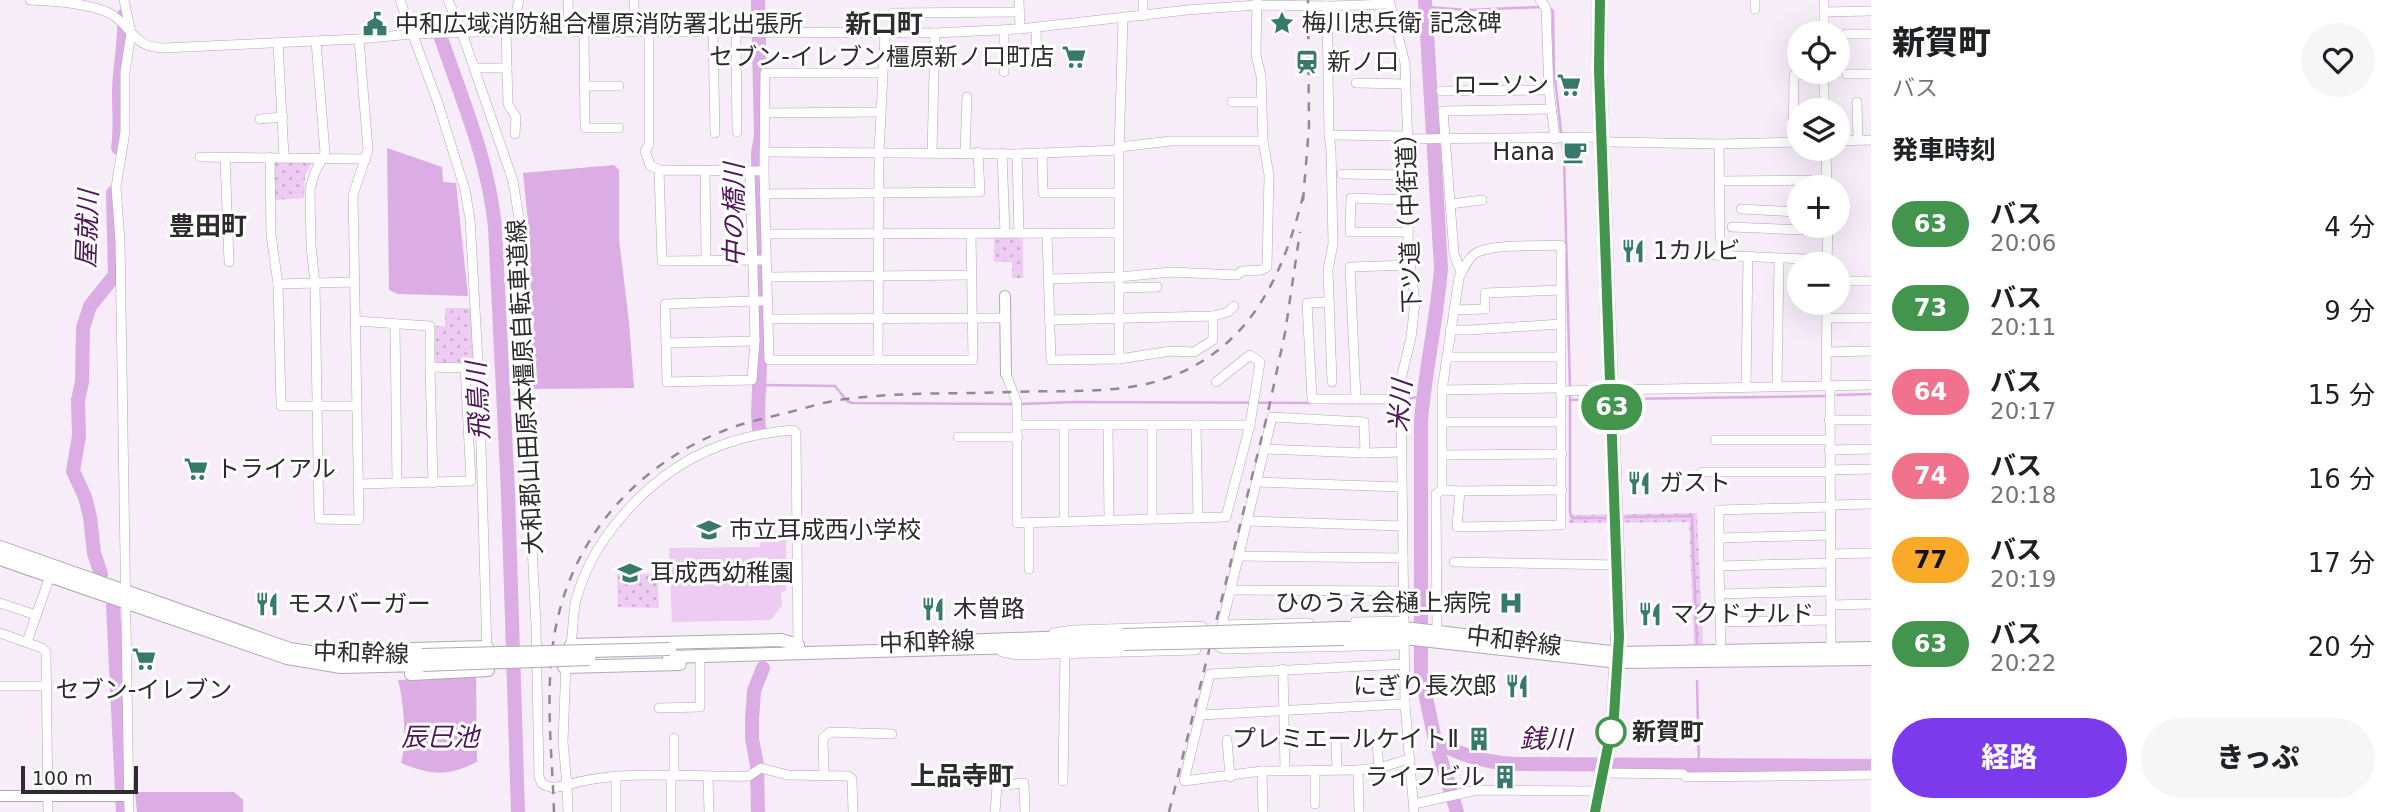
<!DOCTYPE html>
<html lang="ja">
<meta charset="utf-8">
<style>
:root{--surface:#fff;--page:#f6f6f6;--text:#202124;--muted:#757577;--accent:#7c3aed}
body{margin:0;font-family:"DejaVu Sans","Noto Sans JP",sans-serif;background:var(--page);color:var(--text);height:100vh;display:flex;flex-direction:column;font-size:26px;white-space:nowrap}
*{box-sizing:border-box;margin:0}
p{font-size:23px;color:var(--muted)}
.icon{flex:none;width:38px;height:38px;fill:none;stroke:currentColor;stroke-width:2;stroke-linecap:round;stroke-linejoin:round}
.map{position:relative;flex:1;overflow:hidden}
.panel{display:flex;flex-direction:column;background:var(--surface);width:525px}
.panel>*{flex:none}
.badge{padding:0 14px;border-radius:23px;font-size:24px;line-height:46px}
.fabs{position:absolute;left:1787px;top:21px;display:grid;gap:14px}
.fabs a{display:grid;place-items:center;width:63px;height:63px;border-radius:50%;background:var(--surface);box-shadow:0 7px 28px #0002;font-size:35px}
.scale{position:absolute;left:21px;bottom:18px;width:117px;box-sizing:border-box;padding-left:7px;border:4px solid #2e2b2f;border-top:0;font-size:19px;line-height:24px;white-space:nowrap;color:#2e2b2f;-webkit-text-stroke:5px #fff;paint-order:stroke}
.map>.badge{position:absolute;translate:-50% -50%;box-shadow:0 0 0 4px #fff}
h2{padding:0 21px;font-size:26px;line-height:63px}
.round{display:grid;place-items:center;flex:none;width:74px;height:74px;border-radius:37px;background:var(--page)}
.summary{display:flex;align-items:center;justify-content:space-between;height:119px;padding:0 21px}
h1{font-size:33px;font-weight:800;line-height:52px}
.button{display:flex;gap:14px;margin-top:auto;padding:14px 21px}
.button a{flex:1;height:80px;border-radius:42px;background:var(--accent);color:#fff;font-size:28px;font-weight:800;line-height:80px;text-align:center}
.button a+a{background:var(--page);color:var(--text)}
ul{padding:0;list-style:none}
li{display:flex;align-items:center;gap:21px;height:84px;padding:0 21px}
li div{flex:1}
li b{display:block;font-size:26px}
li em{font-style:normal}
li .badge{min-width:77px;font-weight:700;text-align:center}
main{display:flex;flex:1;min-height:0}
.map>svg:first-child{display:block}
.grass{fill:url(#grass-dots)}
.garden{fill:#edcbf3}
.water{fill:#dcace5}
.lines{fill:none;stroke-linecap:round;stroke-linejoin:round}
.stream{stroke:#dcace5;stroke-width:2.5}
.river{stroke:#dcace5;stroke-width:14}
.minor-casing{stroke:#b0a8b2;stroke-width:10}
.tertiary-casing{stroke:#b0a8b2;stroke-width:12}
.secondary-casing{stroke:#b0a8b2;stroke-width:14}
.trunk-casing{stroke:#b0a8b2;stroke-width:16}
.minor{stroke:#fff;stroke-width:9}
.tertiary{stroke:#fff;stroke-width:10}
.secondary{stroke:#fff;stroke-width:12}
.trunk{stroke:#fff;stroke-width:14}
.rail{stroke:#908a92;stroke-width:2.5;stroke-dasharray:9 9;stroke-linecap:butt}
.secondary-bridge-casing{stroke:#b0a8b2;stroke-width:14;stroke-linecap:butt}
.secondary-bridge{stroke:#fff;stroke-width:12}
.line-casing{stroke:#fff;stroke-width:16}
.line{stroke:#43944d;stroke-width:10}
.stop-dot{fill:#fff;stroke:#43944d;stroke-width:3.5}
.labels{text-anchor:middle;stroke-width:6;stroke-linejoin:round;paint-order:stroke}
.poi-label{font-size:24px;fill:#2e2b2f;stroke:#fff;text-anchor:start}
.street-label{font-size:24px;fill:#2e2b2f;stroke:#fff}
.stop-label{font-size:24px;font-weight:bold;fill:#2e2b2f;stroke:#fff;text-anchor:start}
.neighbourhood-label{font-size:26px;font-weight:bold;fill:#2e2b2f;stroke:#fff}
.water-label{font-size:26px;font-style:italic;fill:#4f165a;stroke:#fff}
</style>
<main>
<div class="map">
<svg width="1871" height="812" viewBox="0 0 1871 812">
<defs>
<pattern id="grass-dots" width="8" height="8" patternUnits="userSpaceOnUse" patternTransform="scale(1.75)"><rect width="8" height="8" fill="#edcbf3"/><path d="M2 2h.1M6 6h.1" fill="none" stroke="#ccaed1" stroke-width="1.8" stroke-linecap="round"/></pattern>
</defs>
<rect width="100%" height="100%" fill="#f6edf8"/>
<g class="grass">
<path d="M272,159L313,160L305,176L304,198L274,200Z"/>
<path d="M994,237H1023V278H1012V262H994Z"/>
<path d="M445,308H471L475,364H438L434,359L433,326H445Z"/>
<path d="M1697,513L1703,645H1694L1689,522L1569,523V515Z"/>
<path d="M617,574H657L659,608L618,607Z"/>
</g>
<path class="garden" d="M786,538V591L781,592L782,605L771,620L672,622L669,548L760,547L761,539Z"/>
<g class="water">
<path d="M387,148L442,167L443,182L456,183L468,296L398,294L389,290Z"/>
<path d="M614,165L619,170V239L629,322L634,388L533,389L530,241L523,173Z"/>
<path d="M476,677L477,762C447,777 431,775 401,763C407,742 404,702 398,680Z"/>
<path d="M135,792H234L243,800V812H137Z"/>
</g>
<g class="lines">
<g class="stream">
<path d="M1425,7L1468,10L1541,7"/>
<path d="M1548,7L1553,11L1554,70L1564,158L1570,388"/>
<path d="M761,385L835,386L847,401L852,403L1014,404"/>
<path d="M1570,395V513L1573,518H1606"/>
<path d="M1837,395L1871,394"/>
<path d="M1622,399L1828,396"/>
<path d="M1402,400L1423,396"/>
<path d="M1570,400L1601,399"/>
<path d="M1329,403H1385"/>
<path d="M1021,404L1075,402L1312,403"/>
<path d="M1626,517L1691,516L1692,518L1697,643"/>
<path d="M1697,681L1699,766"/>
</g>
<g class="river">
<path d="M758,0L761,136L758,153L762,317L758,413L759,430"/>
<path d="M1425,0L1441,268C1437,320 1425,370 1421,421V674L1435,740L1457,812"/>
<path d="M440,35C462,100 488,158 495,227L508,493L518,812"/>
<path d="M118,148C121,130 119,112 119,93C119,67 126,41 124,15"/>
<path d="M101,574L94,553L90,517L85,497L73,471L79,436L78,400L82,382L83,328L90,306L115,275L113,193"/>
<path d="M113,605L123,812"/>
<path d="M1435,740C1461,756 1484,762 1514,764L1871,766"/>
<path d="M758,812L757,765L752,739V719L754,691L763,668"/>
</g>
<g class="minor-casing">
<g id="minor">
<path d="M30,0C53,1 91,3 111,14C134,28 132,47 164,48L359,39L412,34L506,31L935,33L1020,29L1187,10L1257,5L1331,6L1389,4"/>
<path d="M124,0L131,33L125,72V132L116,187L120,241L129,812"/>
<path d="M400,0L438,103L465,190L470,219L479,379L487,652"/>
<path d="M448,0L462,33L513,181L522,237L525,407L536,625L539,777L542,784L553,788L567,785L568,812"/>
<path d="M568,0L569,32"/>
<path d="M634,0L635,32"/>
<path d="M1019,0L1020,29"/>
<path d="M1143,0V16"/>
<path d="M1389,0L1405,63L1409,175L1408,251L1415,302L1411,338L1401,379V399L1405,704L1414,812"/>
<path d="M1540,0L1546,8L1549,90L1555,139"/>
<path d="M1755,0V9"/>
<path d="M1327,6L1329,135L1331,150L1333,244L1328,270L1332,382"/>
<path d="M1824,12L1871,11"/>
<path d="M893,13L1019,12"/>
<path d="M1036,28L1037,63"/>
<path d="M506,31L508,104L516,117L515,134"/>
<path d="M512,31L519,0"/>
<path d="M584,32L585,128H619"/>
<path d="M649,32V145L645,151L650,165L659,170"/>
<path d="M1824,33V0"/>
<path d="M713,34L715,133"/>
<path d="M736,34L737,132"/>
<path d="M1846,34H1871"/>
<path d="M316,41L325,153L315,172L310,189L311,246L315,283L319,519L359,520L353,195L368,150L359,39"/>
<path d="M278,43L284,157"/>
<path d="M477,68H507"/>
<path d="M1004,72V30"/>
<path d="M1824,72V110"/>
<path d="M882,73H765L764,171L769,360H973L971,233"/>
<path d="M1847,74H1871"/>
<path d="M1356,83L1406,84"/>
<path d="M585,86H619"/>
<path d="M1441,91L1549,90"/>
<path d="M1232,102H1262"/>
<path d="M1857,102L1858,140"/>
<path d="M765,113L881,112"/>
<path d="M260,119L283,117"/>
<path d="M1329,135L1407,136"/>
<path d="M1407,139L1598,137L1611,142L1719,144L1799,142"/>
<path d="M1838,141L1871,140"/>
<path d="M1793,142L1794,75H1824"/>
<path d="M1719,144L1720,238"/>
<path d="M1119,147L1171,141H1263"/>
<path d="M1826,149L1827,187"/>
<path d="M766,152L1017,154L1119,150"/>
<path d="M932,152L935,33"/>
<path d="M965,152L967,97"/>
<path d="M1002,153L1005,233"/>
<path d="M1042,153L1043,193H1119"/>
<path d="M1017,154L1019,233"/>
<path d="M200,157L366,159"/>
<path d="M225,157L229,262"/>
<path d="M270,157L271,235L278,284L281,406H357"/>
<path d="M705,170L706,260"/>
<path d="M750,171L754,301H768"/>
<path d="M764,171L659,170L662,261L766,260"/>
<path d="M1342,174L1409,175"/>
<path d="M1719,181L1827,180"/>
<path d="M764,194L980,192L978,152"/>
<path d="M1450,204L1482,200"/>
<path d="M1741,209L1799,212"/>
<path d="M1732,227L1828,231"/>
<path d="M1408,232H1350L1351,198L1408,200"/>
<path d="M766,234L1119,233"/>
<path d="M1047,234L1051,360L1119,359V150L1123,19"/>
<path d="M1714,255L1827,260"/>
<path d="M1827,264L1828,227"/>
<path d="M1461,272L1454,254L1443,111L1551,109"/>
<path d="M767,277L971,275"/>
<path d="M1049,279L1120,277L1170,272L1237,275L1242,271L1262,270L1267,267L1269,175L1263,141L1261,76L1256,55L1257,0"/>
<path d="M1838,281H1871"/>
<path d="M278,284L355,282"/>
<path d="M1120,288L1157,287"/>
<path d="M754,301L755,341L752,380L667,382L665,304Z"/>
<path d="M1329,302L1307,303L1312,399H1401"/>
<path d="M1454,310L1485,309V293L1561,290"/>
<path d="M1213,316L1228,312L1234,306"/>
<path d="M1827,318H1871"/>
<path d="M768,319L1005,318"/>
<path d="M1050,320L1213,316V340L1194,352L1171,351L1119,359"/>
<path d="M356,321L430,326V367L465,368L471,481L359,484"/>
<path d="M395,324L397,483"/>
<path d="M1450,330H1470L1560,324"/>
<path d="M666,343L755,341"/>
<path d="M1828,352L1871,351"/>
<path d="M1447,357H1560"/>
<path d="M878,360L879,152L885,34"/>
<path d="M430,367L433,483"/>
<path d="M1006,374L1017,403V523L1226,517L1250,425H1018"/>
<path d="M1216,382L1250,355L1260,362L1250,425"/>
<path d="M1826,385L1827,303"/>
<path d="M1830,385L1831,652"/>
<path d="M1777,386L1779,264"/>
<path d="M1746,387L1748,257"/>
<path d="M1442,390L1560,388"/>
<path d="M1560,391L1871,385"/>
<path d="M1356,399L1350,267L1411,265"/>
<path d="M1829,420H1871"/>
<path d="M1443,422H1561"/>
<path d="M1196,425L1198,518"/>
<path d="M1064,426V521"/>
<path d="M1108,426L1109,519"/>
<path d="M1152,426V518"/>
<path d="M958,437H1018"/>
<path d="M1715,440H1829"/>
<path d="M1265,449L1365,453L1401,452"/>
<path d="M1829,450L1871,449"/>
<path d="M1443,455L1562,454"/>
<path d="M1830,470L1871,469"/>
<path d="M1702,472H1830"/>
<path d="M1256,482L1402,487"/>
<path d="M1460,491L1562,490"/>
<path d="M1831,505L1871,504"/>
<path d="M1247,521L1402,526"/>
<path d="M1029,522V569"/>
<path d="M1719,538L1831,535"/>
<path d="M1832,554L1871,553"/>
<path d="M1238,556L1403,558"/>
<path d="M1454,562L1618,565"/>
<path d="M1719,566V510L1831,507"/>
<path d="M1230,590L1403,591"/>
<path d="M1720,594L1830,591"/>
<path d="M0,603L36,615"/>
<path d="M1832,605L1871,604"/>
<path d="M1355,622L1404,621"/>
<path d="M1721,622L1831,620"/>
<path d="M1309,623L1222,625L1218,646L1223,649L1404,645"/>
<path d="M1222,625L1272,417L1364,422L1365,453"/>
<path d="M1437,632L1436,494L1442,490V390L1459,278C1463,269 1469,256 1478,252C1494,244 1541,246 1561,245V525L1457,527L1460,491L1442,490"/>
<path d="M0,633L42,648L46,652L48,812"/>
<path d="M27,642L50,576"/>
<path d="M570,648C574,633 572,615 576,600C594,533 655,470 719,446C743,437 768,432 793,430L796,433L798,645"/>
<path d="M1721,651L1719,566L1831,563"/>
<path d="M1002,652L1018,655L1196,650L1202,626L1073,630L1054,633"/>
<path d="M566,662L563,742L567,785C621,768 692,778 749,776L761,768L788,775L848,776L852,779L853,812"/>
<path d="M1404,664L1210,674L1184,781L1262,771L1358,770L1379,768L1409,759"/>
<path d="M1283,669L1285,770"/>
<path d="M0,686H47"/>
<path d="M659,708L700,707V664"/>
<path d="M1200,715L1405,704"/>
<path d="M674,738V776"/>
<path d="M1227,740L1230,777"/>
<path d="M1336,740L1337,769"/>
<path d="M1377,742L1379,768"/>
<path d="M1315,770V804"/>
<path d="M1358,770L1359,812"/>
<path d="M1262,771L1263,812"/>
<path d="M1603,773L1683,774L1686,777L1871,775"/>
<path d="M616,776V812"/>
<path d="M671,776V812"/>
<path d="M824,776L823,738L830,732L892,734"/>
<path d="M708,777L709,812"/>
<path d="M1063,781L1065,654"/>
<path d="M1414,804L1477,790L1599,791"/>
<path d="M995,812L997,786L1024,783L1025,812"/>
</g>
</g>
<g class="tertiary-casing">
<g id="tertiary">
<path d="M1005,296L1006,374"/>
<path d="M0,796H128"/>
</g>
</g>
<g class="secondary-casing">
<g id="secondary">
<path d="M0,547L290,649L343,657L422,655"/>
<path d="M0,559L287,658L341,667L423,665"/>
<path d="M1342,628H1404L1619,653L1871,648"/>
<path d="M1344,639L1404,638L1618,662L1871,659"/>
<path d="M960,641L1123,635"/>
<path d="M571,645L781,640L798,645"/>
<path d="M412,649L487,647"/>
<path d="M669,657L1124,644"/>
<path d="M564,667L680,664"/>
<path d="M411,674L488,670"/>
</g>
</g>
<g class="trunk-casing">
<path id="trunk" d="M1595,812L1614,716L1619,626L1599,70L1600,0"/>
</g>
<use href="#minor" class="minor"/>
<use href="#tertiary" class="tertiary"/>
<use href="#secondary" class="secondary"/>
<use href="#trunk" class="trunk"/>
<g class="rail">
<path d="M1303,201L1309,127L1308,0"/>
<path d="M554,812C552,748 543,680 558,617C578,532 639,466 718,433C741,423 766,418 790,412C809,407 827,401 846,399C901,392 958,394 1013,392C1086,389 1150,399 1213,354C1266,316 1289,253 1304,192"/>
<path d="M1169,812L1268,412L1285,333L1300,232"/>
</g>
<g class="secondary-bridge-casing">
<g id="secondary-bridge">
<path d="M1123,635L1342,628"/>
<path d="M1124,644L1344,639"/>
<path d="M422,655L670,649"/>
<path d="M423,665L589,659"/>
</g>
</g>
<use href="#secondary-bridge" class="secondary-bridge"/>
</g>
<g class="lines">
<g class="line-casing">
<path id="line" d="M1595,812L1614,716L1619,637L1599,70L1600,0"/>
</g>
<use href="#line" class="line"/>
</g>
<defs>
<g id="sight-bare" transform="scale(1.89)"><path d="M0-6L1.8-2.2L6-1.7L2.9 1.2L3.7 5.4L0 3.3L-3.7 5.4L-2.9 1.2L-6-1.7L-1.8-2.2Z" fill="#377a6c" stroke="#fff" stroke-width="2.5" paint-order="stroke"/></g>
<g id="civic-bare" transform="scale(1.89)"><path d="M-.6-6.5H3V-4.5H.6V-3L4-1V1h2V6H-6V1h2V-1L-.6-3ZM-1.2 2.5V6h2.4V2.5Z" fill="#377a6c" stroke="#fff" stroke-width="2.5" paint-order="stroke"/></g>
<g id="supermarket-bare" transform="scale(1.89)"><path d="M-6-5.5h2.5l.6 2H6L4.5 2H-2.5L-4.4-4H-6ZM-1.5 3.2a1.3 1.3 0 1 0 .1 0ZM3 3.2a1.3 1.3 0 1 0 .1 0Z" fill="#377a6c" stroke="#fff" stroke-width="2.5" paint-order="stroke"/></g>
<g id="station-bare" transform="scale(1.89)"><path d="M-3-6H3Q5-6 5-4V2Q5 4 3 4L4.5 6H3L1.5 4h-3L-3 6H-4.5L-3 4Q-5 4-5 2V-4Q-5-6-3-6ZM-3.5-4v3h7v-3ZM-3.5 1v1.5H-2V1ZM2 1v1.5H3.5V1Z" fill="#377a6c" stroke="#fff" stroke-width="2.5" paint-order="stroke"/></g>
<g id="cafe-bare" transform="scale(1.89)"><path d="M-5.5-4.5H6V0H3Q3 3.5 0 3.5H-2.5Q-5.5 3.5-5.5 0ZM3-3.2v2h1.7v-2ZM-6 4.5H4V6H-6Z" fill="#377a6c" stroke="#fff" stroke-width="2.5" paint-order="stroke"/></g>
<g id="restaurant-bare" transform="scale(1.89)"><path d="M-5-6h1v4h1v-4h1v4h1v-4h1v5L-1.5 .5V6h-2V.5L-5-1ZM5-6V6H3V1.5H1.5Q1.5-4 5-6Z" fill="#377a6c" stroke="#fff" stroke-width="2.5" paint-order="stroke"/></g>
<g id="school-bare" transform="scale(1.89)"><path d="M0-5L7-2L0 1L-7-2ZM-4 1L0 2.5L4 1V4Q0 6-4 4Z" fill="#377a6c" stroke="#fff" stroke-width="2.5" paint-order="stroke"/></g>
<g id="hospital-bare" transform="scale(1.89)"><path d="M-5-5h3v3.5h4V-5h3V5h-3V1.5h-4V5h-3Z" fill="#377a6c" stroke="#fff" stroke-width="2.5" paint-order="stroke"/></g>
<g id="building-bare" transform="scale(1.89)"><path d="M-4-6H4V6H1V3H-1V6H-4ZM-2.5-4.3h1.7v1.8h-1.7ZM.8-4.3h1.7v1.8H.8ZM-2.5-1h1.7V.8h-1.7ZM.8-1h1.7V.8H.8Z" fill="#377a6c" stroke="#fff" stroke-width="2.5" paint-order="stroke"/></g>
</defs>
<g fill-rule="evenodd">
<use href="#sight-bare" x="1282" y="23"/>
<use href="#civic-bare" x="375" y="24"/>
<use href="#supermarket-bare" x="1074" y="57"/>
<use href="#station-bare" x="1307" y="62"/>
<use href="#supermarket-bare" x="1569" y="85"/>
<use href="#cafe-bare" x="1575" y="152"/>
<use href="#restaurant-bare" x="1633" y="251"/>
<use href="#supermarket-bare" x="196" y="469"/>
<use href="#restaurant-bare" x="1639" y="483"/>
<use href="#school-bare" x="709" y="530"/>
<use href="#school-bare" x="630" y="573"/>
<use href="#hospital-bare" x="1511" y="603"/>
<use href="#restaurant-bare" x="267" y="604"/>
<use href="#restaurant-bare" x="933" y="609"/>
<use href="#restaurant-bare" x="1650" y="614"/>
<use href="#supermarket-bare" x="144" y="659"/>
<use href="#restaurant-bare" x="1517" y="686"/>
<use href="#building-bare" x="1479" y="739"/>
<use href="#building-bare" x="1505" y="777"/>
</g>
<circle class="stop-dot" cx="1611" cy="732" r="14"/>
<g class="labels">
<g class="poi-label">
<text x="1302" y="31">梅川忠兵衛 記念碑</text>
<text x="395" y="32">中和広域消防組合橿原消防署北出張所</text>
<text x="1054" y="65" text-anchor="end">セブン-イレブン橿原新ノ口町店</text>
<text x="1327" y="70">新ノ口</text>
<text x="1549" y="93" text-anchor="end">ローソン</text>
<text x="1555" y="160" text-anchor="end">Hana</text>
<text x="1653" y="259">1カルビ</text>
<text x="216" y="477">トライアル</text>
<text x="1659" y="491">ガスト</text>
<text x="729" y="538">市立耳成西小学校</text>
<text x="650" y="581">耳成西幼稚園</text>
<text x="1491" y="611" text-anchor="end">ひのうえ会樋上病院</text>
<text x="287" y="612">モスバーガー</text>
<text x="953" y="617">木曽路</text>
<text x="1670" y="622">マクドナルド</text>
<text x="1497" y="694" text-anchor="end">にぎり長次郎</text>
<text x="144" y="698" text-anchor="middle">セブン-イレブン</text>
<text x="1459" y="747" text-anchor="end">プレミエールケイトⅡ</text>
<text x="1485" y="785" text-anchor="end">ライフビル</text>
</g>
<g class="street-label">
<text transform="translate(1409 217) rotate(-92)" y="8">下ツ道（中街道）</text>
<text transform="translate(525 387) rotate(-93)" y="8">大和郡山田原本橿原自転車道線</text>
<text transform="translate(1514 641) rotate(7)" y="8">中和幹線</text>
<text transform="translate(927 642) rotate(-2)" y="8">中和幹線</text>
<text transform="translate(361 653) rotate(2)" y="8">中和幹線</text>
</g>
<g class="stop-label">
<text x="1632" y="740">新賀町</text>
</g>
<g class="neighbourhood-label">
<text x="884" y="33">新口町</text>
<text x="208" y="235">豊田町</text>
<text x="962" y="785">上品寺町</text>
</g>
<g class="water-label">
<text transform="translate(734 215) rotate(-90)" y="9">中の橋川</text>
<text transform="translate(87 229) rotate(-88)" y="9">屋就川</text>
<text transform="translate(478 401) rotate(-93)" y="9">飛鳥川</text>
<text transform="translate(1400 406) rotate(-85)" y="9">米川</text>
<text x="440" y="746">辰巳池</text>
<text transform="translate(1546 739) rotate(1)" y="9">銭川</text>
</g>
</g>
</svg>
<div class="fabs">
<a><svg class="icon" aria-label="locate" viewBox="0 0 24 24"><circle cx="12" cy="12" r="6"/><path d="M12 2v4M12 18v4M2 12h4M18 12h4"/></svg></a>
<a><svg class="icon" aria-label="layers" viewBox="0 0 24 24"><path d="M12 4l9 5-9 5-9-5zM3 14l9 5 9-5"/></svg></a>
<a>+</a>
<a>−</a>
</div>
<div class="scale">100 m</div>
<b class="badge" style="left:1612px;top:407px;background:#43944d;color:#fff">63</b>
</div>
<section class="panel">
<div class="summary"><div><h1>新賀町</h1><p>バス</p></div><a class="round"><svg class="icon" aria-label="heart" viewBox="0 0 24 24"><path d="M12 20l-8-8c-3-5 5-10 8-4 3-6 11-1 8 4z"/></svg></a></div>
<h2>発車時刻</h2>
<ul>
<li><span class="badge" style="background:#43944d;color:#fff">63</span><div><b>バス</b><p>20:06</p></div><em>4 分</em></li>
<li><span class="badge" style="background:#43944d;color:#fff">73</span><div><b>バス</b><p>20:11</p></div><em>9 分</em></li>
<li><span class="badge" style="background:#f0728d;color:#fff">64</span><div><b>バス</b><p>20:17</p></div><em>15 分</em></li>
<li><span class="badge" style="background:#f0728d;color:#fff">74</span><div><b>バス</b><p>20:18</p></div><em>16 分</em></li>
<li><span class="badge" style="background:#f9aa28;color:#111">77</span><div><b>バス</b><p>20:19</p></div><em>17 分</em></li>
<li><span class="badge" style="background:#43944d;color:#fff">63</span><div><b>バス</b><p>20:22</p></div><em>20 分</em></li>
</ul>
<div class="button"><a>経路</a><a>きっぷ</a></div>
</section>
</main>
